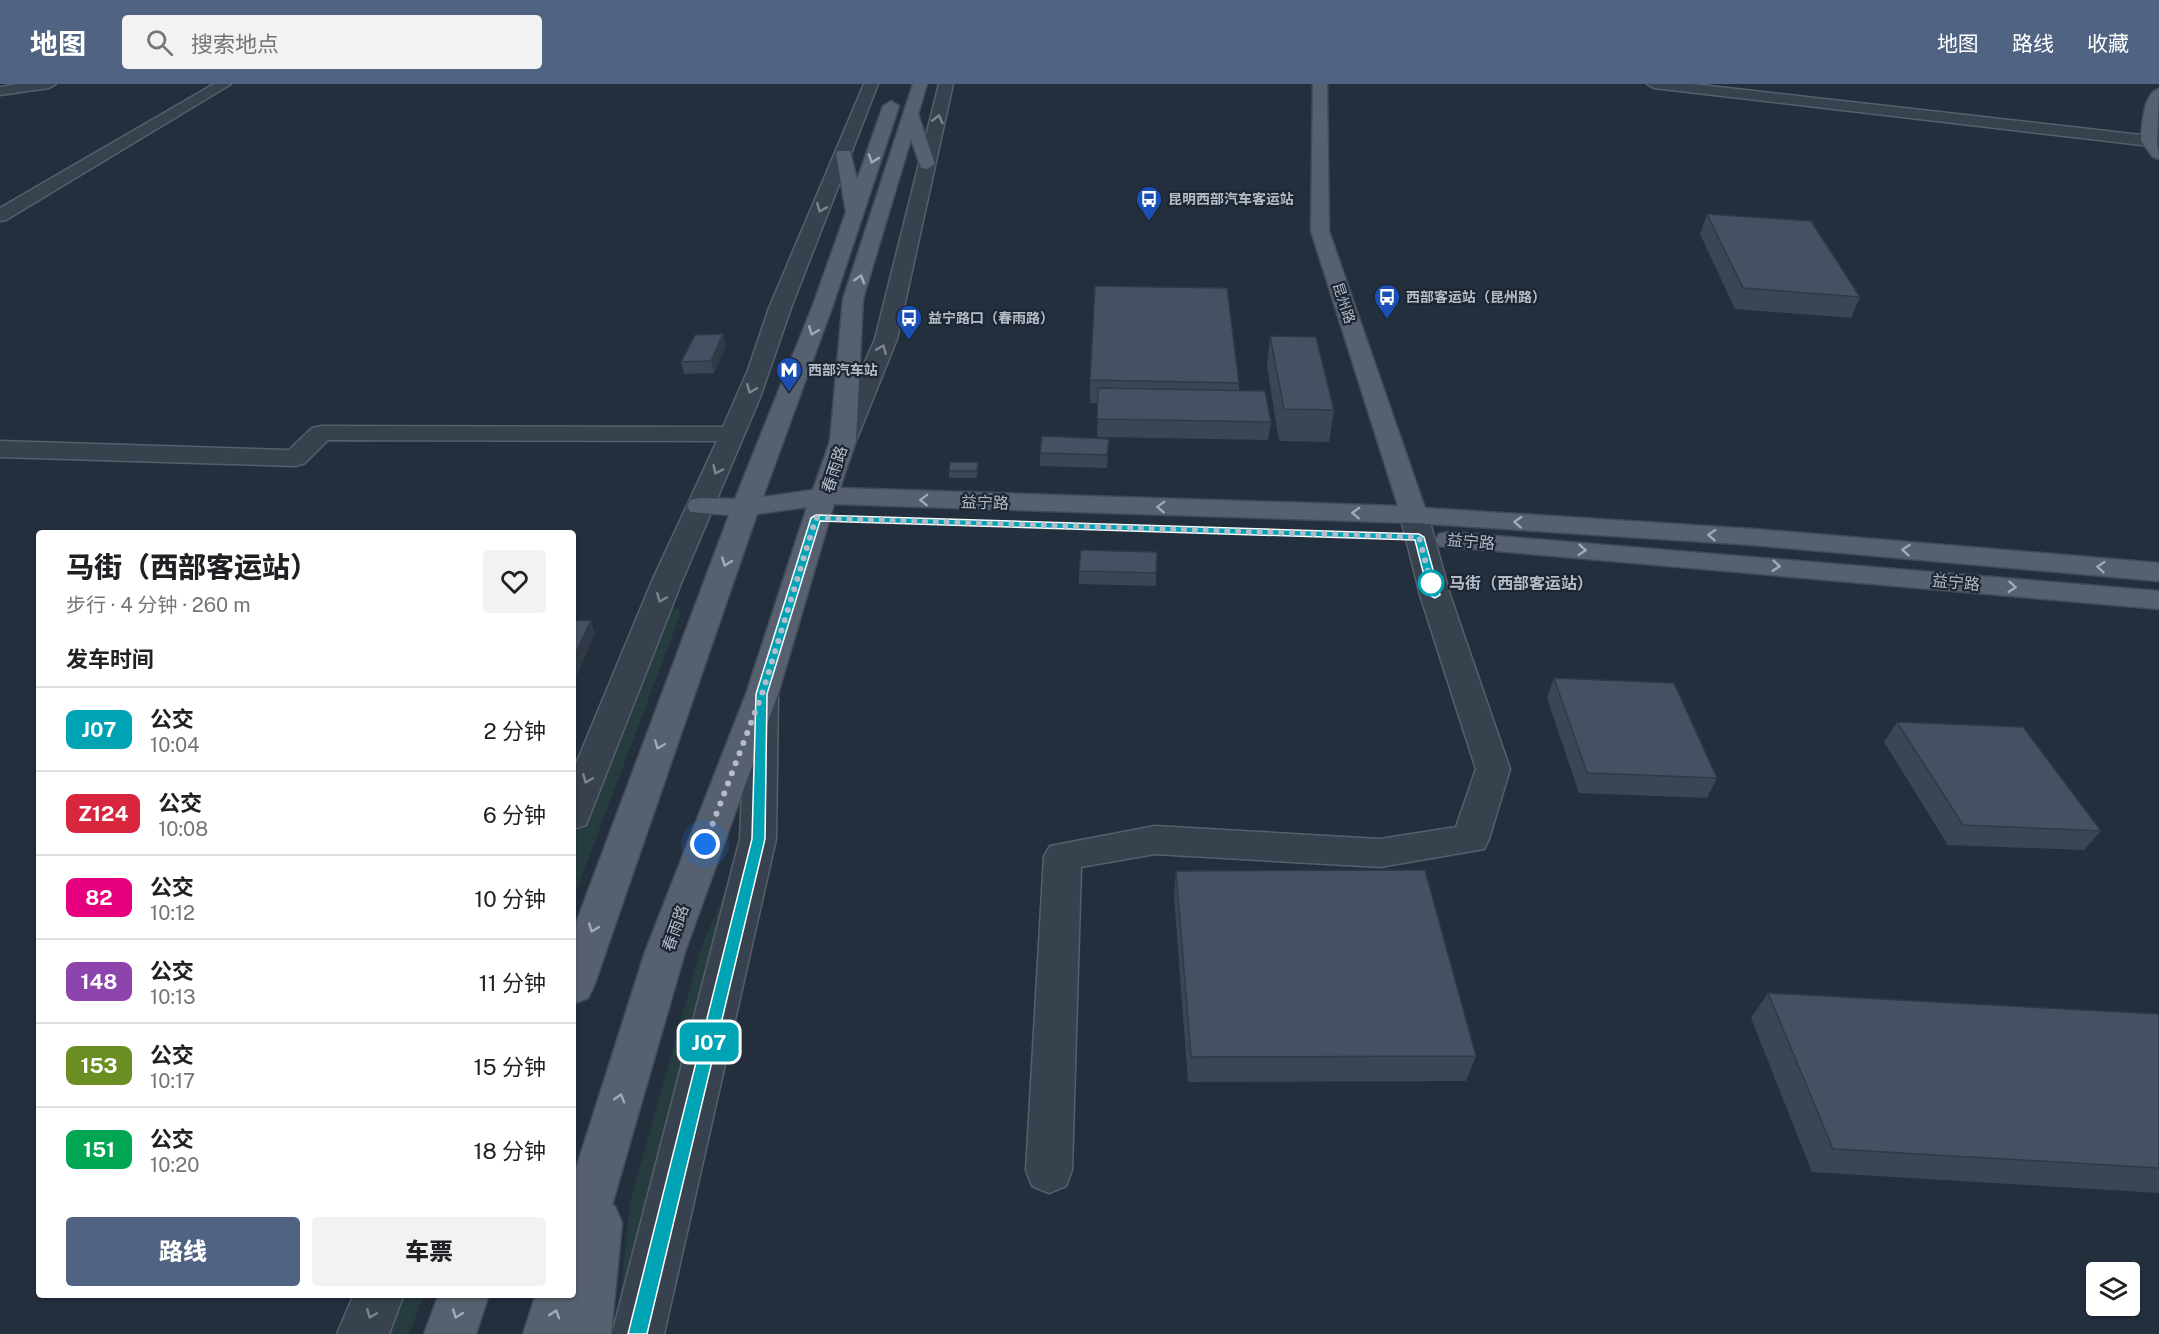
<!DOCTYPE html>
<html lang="zh">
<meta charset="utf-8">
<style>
:root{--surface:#fff;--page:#f2f2f2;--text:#202124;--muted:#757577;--line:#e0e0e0;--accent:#506383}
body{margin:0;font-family:"Public Sans","Noto Sans SC",sans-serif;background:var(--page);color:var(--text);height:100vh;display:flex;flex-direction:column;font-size:22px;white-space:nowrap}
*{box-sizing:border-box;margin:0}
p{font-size:20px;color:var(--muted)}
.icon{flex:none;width:33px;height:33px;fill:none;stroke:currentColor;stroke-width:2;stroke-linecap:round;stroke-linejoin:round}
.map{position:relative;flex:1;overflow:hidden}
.side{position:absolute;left:36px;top:446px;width:540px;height:768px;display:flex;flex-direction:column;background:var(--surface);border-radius:6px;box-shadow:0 2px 4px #0004}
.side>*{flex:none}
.badge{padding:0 12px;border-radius:9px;font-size:21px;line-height:39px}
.tools{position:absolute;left:2086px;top:1178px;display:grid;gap:12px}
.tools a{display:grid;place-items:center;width:54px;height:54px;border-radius:6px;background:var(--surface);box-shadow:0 2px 4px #0004;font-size:30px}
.you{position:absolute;width:30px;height:30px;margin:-15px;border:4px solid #fff;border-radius:50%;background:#1a73e8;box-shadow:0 0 0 9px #1a73e833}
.map>.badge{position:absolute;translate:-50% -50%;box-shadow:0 0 0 3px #fff}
h2{padding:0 30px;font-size:22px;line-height:54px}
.round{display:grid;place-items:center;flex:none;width:63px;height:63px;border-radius:6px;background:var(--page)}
.overview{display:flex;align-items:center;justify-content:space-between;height:102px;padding:0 30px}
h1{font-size:28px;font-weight:800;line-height:45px}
.action{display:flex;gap:12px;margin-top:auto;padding:12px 30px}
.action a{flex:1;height:69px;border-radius:6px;background:var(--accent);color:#fff;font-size:24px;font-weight:800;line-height:69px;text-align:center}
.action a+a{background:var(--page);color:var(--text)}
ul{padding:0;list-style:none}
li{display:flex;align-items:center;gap:18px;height:84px;padding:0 30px;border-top:2px solid var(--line)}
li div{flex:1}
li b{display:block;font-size:22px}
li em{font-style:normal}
li .badge{min-width:66px;font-weight:700;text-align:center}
header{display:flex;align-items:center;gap:36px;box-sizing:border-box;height:84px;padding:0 30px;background:var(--accent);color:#fff}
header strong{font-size:28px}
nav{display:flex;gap:33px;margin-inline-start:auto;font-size:21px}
.search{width:420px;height:54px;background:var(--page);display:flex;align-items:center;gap:15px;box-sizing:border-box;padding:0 21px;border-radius:6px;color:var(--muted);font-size:22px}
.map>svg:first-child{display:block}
.green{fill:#263c3f}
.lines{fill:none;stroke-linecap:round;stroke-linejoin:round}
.minor-casing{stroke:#565f6c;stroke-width:3}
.major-casing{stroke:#414a57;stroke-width:3}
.minor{fill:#38414e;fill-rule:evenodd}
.major{fill:#56606e;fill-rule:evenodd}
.wall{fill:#3b4654}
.shaded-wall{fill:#303945}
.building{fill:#455162;stroke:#303945;stroke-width:1.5}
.oneway{stroke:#7c8592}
.oneway2{stroke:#a1aab7}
.line{fill:#00a3b4;stroke:#fff;stroke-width:1.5}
.walk{stroke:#b4bcc9;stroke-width:6;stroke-dasharray:0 10.8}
.stop-dot{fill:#fff;stroke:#00a3b4;stroke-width:3}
.labels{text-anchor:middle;stroke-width:4.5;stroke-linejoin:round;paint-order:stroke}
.far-poi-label{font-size:14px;font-weight:bold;fill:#b4bcc9;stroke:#1d2633;text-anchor:start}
.far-street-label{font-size:14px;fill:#b4bcc9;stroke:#1d2633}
.street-label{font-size:16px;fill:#b4bcc9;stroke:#1d2633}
.stop-label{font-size:16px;font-weight:bold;fill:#b4bcc9;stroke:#1d2633;text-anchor:start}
</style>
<header>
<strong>地图</strong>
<div class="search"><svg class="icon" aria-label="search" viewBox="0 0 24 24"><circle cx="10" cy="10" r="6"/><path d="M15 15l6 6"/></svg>搜索地点</div>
<nav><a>地图</a><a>路线</a><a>收藏</a></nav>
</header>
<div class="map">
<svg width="2159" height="1250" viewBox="0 0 2159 1250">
<rect width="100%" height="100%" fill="#242f3e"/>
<g class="green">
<path d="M669,525H678L681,529L573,815V755L663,529Z"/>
<path d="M732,792L619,1224L630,1119L701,864Z"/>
<path d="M393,1211H424L409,1250H377Z"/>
</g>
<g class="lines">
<g class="minor-casing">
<g id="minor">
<path d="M18,0H56L49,4L0,11V3Z"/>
<path d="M214,0H231L6,136L0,137V124Z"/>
<path d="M864,0H878L791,224L759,316L682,497L586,741L573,745V687L652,497L717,357L328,356L305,379L296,382L0,373V357L289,366L312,344L321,342L723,343L748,286L769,224Z"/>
<path d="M939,0H953L897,255L856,357L852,362L843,365L834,362L830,357L875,255Z"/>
<path d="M1647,0H1692L2159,53V63L1654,4Z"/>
<path d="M1414,423L1424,425L1428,431L1450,511L1510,685L1489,755L1484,765L1380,783L1155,770L1081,783L1072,1086L1066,1102L1049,1109L1032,1102L1026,1086L1044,772L1050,762L1155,742L1380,755L1456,743L1476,685L1420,511L1400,431L1404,425Z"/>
<path d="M762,601L774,604L778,612L776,755L664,1250H612L740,755L746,612L750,604Z"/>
<path d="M354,1210H404L389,1250H337Z"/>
</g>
</g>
<g class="major-casing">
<g id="major">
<path d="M913,0H927L918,30L935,80L927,85L921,84L911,55L863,215L856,357L840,404L1398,422L1311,147L1313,0H1327L1329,147L1425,424L1753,445L2159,479V497L1753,461L1414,439L834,420L778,610L685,868L612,1121L615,1122L622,1139L611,1250H523L536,1210H573V1094L645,868L746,610L807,423L757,430L594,902L588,914L573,920V847L729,431L690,428L687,422L690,416L700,414L735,415L813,221L846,128L836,70L838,67H850L857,96L883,22L891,17L899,22L833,221L763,413L813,406L830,357L843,215Z"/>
<path d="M2159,5L2157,57L2159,75L2153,73L2141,57C2142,43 2143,8 2159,5Z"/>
<path d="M1449,448L2159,507V525L1439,462L1435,456L1439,450Z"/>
<path d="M439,1210H489L476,1250H424Z"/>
</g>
</g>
<use href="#minor" class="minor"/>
<use href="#major" class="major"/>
</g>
<g class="wall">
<path d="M1707,130L1860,213L1851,234L1735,225L1700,150Z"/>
<path d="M723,250L726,262L714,289L684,290L681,278Z"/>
<path d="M1270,252L1334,326L1329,358L1279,357L1267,283Z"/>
<path d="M1090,296L1239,299V306L1271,338L1268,356L1097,353L1098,319H1090Z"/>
<path d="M1109,355L1107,384L1040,382V369Z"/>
<path d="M978,384L977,394H949V387Z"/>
<path d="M1079,487L1156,489V502L1079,500Z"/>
<path d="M1554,594L1717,694L1707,714L1579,709L1547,614Z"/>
<path d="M1897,638L2101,747L2084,766L1948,761L1884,658Z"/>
<path d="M1176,787L1476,972L1466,997L1188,998L1174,812Z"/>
<path d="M1768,909L2159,930V1109L1812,1088L1751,934Z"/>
</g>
<g class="shaded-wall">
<path d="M723,250L726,262L714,289L711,277Z"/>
<path d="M1109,355L1108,367L1107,384V371Z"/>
<path d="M591,536L595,550L573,600V575Z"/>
</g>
<g class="building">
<path d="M1707,130L1811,137L1860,213L1743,204Z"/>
<path d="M1095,202L1227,204L1239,299L1090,296Z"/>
<path d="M723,250L711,277L681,278L695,251Z"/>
<path d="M1270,252L1316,253L1334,326L1284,325Z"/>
<path d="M1098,304L1265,307L1271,338L1097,335Z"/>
<path d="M1042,352L1109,355L1107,371L1040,369Z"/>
<path d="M950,378H978L977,387H949Z"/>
<path d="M1081,466L1157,468L1156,489L1079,487Z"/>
<path d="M591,536L573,575V537Z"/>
<path d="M1554,594L1674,599L1717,694L1587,689Z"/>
<path d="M1897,638L2023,643L2101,747L1963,741Z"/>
<path d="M1425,786L1476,972L1191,973L1176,787Z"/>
<path d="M1768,909L2159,930V1084L1833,1065Z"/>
</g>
<defs><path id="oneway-chevron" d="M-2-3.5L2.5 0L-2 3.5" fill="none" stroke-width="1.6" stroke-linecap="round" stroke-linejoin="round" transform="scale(1.5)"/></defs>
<g class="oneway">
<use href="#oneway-chevron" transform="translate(938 35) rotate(-77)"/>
<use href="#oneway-chevron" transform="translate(821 124) rotate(112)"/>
<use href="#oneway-chevron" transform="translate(882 265) rotate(-67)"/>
<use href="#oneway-chevron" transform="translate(751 305) rotate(112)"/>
<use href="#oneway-chevron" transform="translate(717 386) rotate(115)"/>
<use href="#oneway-chevron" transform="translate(661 514) rotate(112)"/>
<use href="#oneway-chevron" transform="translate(587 695) rotate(112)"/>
<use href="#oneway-chevron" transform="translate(371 1230) rotate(112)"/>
</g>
<g class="oneway2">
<use href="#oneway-chevron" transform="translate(873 75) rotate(109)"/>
<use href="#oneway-chevron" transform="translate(860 195) rotate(-72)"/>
<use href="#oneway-chevron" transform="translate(813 247) rotate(111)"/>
<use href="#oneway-chevron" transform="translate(924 416) rotate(-178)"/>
<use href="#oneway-chevron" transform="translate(1161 423) rotate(-178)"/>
<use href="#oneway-chevron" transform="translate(1356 429) rotate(-178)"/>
<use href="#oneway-chevron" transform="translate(1518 438) rotate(-176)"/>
<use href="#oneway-chevron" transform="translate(1712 451) rotate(-176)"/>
<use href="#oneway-chevron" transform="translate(1582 466) rotate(5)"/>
<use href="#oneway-chevron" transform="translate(1906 466) rotate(-175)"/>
<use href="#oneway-chevron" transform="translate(726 478) rotate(110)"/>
<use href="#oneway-chevron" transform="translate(1776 482) rotate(5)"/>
<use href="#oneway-chevron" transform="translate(2101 483) rotate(-175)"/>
<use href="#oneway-chevron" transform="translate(2012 503) rotate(5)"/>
<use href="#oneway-chevron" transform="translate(659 661) rotate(110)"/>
<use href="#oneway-chevron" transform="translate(593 844) rotate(110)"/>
<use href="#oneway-chevron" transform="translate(620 1014) rotate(-73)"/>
<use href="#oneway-chevron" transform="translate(457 1230) rotate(110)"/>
<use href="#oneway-chevron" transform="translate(555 1230) rotate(-73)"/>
</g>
<path class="line" d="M816,431L1419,450L1424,453L1440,511L1435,514L1429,511L1415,456L820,437L767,610L765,755L647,1250H628L752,755L756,610L811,434Z"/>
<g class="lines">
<path class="walk" d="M705,760L762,610L816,434L1419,453L1431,499"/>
</g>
<defs>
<g id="bus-pin" transform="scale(1.35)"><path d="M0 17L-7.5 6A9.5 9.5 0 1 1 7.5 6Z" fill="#1a4fb4" stroke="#1d2633"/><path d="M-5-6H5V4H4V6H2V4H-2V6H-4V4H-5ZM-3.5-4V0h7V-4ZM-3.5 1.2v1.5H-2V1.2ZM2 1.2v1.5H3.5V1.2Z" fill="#fff"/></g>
<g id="metro-pin" transform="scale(1.35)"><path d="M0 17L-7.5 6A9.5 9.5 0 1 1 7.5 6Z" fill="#1a4fb4" stroke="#1d2633"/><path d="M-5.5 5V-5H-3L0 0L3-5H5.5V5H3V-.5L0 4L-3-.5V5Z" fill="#fff"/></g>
</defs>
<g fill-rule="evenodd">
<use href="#bus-pin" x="1149" y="115"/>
<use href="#bus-pin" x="1387" y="213"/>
<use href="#bus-pin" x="909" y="234"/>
<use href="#metro-pin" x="789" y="286"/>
</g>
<circle class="stop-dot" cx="1431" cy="499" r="12"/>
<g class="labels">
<g class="far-poi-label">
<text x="1168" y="120">昆明西部汽车客运站</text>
<text x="1406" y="218">西部客运站（昆州路）</text>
<text x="928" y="239">益宁路口（春雨路）</text>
<text x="808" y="291">西部汽车站</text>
</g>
<g class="far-street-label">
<text transform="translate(1344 219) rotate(72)" y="5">昆州路</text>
</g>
<g class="street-label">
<text transform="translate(834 385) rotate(-72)" y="6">春雨路</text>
<text transform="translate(985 418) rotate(2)" y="6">益宁路</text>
<text transform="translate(1471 457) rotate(5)" y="6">益宁路</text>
<text transform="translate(1956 498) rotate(5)" y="6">益宁路</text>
<text transform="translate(675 844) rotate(-70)" y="6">春雨路</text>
</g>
<g class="stop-label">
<text x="1449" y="505">马街（西部客运站）</text>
</g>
</g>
</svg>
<div class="tools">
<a><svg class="icon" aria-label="layers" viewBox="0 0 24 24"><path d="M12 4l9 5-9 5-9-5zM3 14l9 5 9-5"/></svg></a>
</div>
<div class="you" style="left:705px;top:760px"></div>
<b class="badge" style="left:709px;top:958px;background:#00a3b4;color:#fff">J07</b>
<section class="side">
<div class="overview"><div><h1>马街（西部客运站）</h1><p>步行 · 4 分钟 · 260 m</p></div><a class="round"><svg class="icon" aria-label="heart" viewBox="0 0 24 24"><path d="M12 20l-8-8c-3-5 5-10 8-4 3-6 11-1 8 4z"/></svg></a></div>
<h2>发车时间</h2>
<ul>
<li><span class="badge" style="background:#00a3b4;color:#fff">J07</span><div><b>公交</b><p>10:04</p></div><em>2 分钟</em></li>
<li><span class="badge" style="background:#d7263d;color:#fff">Z124</span><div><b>公交</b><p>10:08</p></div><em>6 分钟</em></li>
<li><span class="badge" style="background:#e6007e;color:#fff">82</span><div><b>公交</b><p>10:12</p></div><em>10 分钟</em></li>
<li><span class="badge" style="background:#8e44ad;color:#fff">148</span><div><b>公交</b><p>10:13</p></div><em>11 分钟</em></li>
<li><span class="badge" style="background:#6b8e23;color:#fff">153</span><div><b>公交</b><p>10:17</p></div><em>15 分钟</em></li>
<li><span class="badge" style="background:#00a651;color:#fff">151</span><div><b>公交</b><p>10:20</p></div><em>18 分钟</em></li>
</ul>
<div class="action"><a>路线</a><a>车票</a></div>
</section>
</div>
